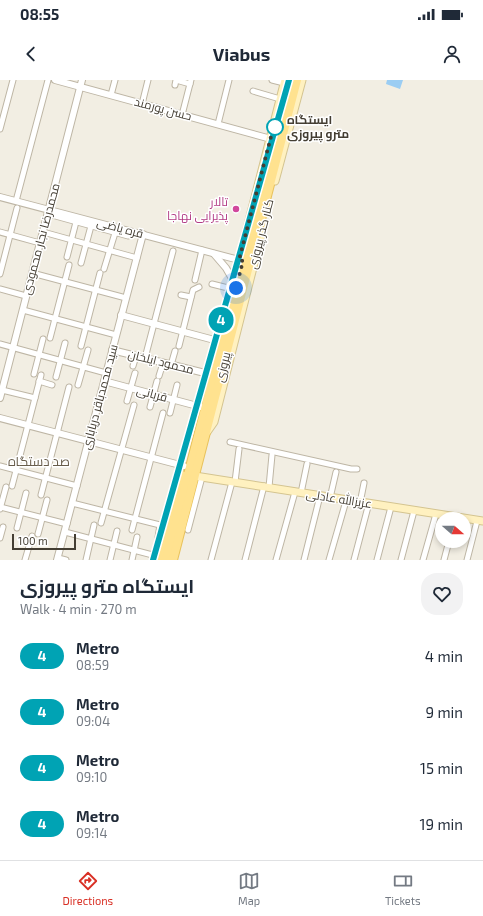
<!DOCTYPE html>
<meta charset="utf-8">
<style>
:root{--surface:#fff;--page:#f2f2f3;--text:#1f2937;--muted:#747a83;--line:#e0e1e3;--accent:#d93025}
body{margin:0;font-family:"Exo 2",Cairo,sans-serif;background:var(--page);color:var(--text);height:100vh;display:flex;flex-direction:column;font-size:15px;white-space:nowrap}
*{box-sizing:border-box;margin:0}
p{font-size:13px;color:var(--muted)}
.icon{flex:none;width:22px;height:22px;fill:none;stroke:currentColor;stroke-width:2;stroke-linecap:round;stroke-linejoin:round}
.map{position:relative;height:480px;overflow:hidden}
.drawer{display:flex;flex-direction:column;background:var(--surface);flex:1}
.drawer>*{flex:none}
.badge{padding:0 8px;border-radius:13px;font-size:14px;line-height:26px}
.needle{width:26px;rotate:110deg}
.tools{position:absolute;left:435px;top:432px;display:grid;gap:8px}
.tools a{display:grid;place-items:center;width:36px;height:36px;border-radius:50%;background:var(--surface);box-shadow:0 2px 6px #0003;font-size:20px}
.scale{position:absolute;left:12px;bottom:10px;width:64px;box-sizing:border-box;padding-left:4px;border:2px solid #443e33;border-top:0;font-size:11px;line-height:14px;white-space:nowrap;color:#443e33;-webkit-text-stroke:3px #fff;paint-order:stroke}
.you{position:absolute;width:20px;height:20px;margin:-10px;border:3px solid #fff;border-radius:50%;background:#1a73e8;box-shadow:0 0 0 6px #1a73e833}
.map>.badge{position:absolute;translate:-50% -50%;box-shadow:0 0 0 2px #fff}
.round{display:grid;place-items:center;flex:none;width:42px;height:42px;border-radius:16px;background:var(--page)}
.overview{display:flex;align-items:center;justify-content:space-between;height:68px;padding:0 20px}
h1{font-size:19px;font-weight:700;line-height:30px}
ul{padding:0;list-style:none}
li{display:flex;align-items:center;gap:12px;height:56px;padding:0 20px}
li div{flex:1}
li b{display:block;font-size:15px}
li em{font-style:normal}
li .badge{min-width:44px;font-weight:700;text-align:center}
.status{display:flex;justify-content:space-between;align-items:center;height:28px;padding:0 20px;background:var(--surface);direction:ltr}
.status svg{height:11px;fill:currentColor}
header{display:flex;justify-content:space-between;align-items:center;height:52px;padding:0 20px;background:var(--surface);font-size:18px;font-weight:700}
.tab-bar{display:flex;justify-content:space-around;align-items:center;height:56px;border-top:1px solid var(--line);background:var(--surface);font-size:11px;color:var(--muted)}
.tab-bar a{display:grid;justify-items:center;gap:2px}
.tab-bar .on{color:var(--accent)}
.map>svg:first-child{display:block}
.water{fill:#9bcdf3}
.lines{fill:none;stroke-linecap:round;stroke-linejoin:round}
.minor-casing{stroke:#beb6a5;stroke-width:7}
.tertiary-casing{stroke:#beb6a5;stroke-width:8}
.secondary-casing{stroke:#d4c490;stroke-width:9}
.primary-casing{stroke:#e8c25b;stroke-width:10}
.minor{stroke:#fff;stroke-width:5}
.tertiary{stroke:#fff;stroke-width:6}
.secondary{stroke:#fff1c0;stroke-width:7}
.primary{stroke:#ffe28f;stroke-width:8}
.line-casing{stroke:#fff;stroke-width:9}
.line{stroke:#00a3b4;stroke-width:6}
.walk{stroke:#443e33;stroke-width:4;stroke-dasharray:0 7.2}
.stop-dot{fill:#fff;stroke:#00a3b4;stroke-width:2}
.hotel-dot{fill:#d1479c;stroke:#fff;stroke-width:1.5}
.labels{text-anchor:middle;stroke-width:3;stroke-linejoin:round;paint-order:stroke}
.street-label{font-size:12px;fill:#443e33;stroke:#fff}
.stop-label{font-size:12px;font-weight:bold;fill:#443e33;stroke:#fff;text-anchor:start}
.hotel-label{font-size:12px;fill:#b23c85;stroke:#fff;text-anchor:end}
.neighbourhood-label{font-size:13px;fill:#675c4a;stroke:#fff}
</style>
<div class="status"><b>08:55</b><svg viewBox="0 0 49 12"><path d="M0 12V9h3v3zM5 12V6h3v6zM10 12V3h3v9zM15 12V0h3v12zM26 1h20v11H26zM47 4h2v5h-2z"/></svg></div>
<header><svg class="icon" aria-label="back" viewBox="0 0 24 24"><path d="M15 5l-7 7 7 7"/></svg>Viabus<svg class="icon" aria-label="person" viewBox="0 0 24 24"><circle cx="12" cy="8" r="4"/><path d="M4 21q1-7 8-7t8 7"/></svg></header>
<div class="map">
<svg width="483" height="480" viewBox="0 0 483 480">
<rect width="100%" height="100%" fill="#f2eee3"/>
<path class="water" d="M387,0H403L400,9L386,4Z"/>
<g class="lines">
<g class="minor-casing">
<g id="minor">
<path d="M272,0L284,3"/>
<path d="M175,5L176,0L190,4"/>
<path d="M253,11L280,19"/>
<path d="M111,15L115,0"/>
<path d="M142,24L148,0"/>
<path d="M182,35L191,0"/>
<path d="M218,44L229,0"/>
<path d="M0,49L13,0"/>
<path d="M16,121L48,0"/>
<path d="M48,134L128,156"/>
<path d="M0,152L40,163"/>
<path d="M43,152L137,178"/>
<path d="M67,177L76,142"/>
<path d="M81,183L91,146"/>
<path d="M104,189L115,153"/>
<path d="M32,193L126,218"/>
<path d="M0,194L17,128"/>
<path d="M195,200L202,170"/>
<path d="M212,204L232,209"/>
<path d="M0,209L26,216"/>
<path d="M181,215L191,217"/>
<path d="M23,230L116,255"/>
<path d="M50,258L69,185"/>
<path d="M0,264L106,293"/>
<path d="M81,266L100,193"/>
<path d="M179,266L193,210L199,207"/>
<path d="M145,278L173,171"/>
<path d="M171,285L175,271"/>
<path d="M133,286L136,276"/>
<path d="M34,294L43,259"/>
<path d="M159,296L163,283"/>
<path d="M56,297L65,263"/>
<path d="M39,301L52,305"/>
<path d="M78,305L88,270"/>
<path d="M2,310L35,318"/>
<path d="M127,321L135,293"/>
<path d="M150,327L157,301"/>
<path d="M170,333L177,305"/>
<path d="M230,362L351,389H357"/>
<path d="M0,386L77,406"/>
<path d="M235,402L239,369"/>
<path d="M12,406L41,295"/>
<path d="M269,407L272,375"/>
<path d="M301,413L307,384"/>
<path d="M41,415L69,307"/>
<path d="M330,418L336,392"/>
<path d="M72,423L168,447"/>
<path d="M360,423L364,403"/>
<path d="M0,427L67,444"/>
<path d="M0,429L6,407"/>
<path d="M101,443L134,325"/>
<path d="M17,448L26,413"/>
<path d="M132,450L163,333"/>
<path d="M188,450L202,397"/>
<path d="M65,452L160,477"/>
<path d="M38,454L47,420"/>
<path d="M158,457L160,445"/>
<path d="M0,458L3,447"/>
<path d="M58,478L66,480"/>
<path d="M25,480L32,456"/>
<path d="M86,480L94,445"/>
<path d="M110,480L117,451"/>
<path d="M132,480L137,457"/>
<path d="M211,480L232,402"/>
<path d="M245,480L264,406"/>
<path d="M276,480L295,412"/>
<path d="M304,480L320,416"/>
<path d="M329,480L346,421"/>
<path d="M354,480L369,423"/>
<path d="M377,480L391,427"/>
<path d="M401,480L414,431"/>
<path d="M423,480L436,434"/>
<path d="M444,480L449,461"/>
<path d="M467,480L477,441"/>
</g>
</g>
<g class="tertiary-casing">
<g id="tertiary">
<path d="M55,0L271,59"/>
<path d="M0,117L239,180"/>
<path d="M214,174L226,188L234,202"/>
<path d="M121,235L218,261"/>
<path d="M112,270L209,294"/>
<path d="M104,301L201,327"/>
<path d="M0,318L82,0"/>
<path d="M0,338L184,386"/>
<path d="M57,480L143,154"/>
</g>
</g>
<g class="secondary-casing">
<g id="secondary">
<path d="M275,101L302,0"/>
<path d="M243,181L239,180L285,0"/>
<path d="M207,352L214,342L262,152"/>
<path d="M195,396L483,441"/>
</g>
</g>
<g class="primary-casing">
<g id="primary">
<path d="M160,480L182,395"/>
<path d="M166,480L290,0"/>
<path d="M173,480L297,0"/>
</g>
</g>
<use href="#minor" class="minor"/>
<use href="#tertiary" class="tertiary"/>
<use href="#secondary" class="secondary"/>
<use href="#primary" class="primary"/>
</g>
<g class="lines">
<g class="line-casing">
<path id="line" d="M153,480L289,0"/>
</g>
<use href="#line" class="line"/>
<path class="walk" d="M236,208L243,181L239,180L274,45L275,47"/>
</g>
<circle class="stop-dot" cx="275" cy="47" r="8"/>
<circle class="hotel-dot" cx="236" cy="129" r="4"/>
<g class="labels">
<g class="street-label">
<text transform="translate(163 29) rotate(15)" y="4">حسن پورمند</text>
<text transform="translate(120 148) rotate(15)" y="4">قره یاضی</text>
<text transform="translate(261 154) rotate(-76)" y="4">کنار گذر پیروزی</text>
<text transform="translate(41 159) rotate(-75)" y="4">محمدرضا نجار محمودی</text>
<text transform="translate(161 282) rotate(14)" y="4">محمود ایلخان</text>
<text transform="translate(223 287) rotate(-76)" y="4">پیروزی</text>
<text transform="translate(152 314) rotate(15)" y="4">قربانی</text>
<text transform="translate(100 317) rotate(-75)" y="4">سید محمدباقر دریاباری</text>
<text transform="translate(339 419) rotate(9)" y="4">عزیزالله عادلی</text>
</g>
<g class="stop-label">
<text x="287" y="44">ایستگاه<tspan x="287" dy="14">مترو پیروزی</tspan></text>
</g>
<g class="hotel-label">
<text x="228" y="126">تالار<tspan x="228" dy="14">پذیرایی نهاجا</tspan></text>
</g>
<g class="neighbourhood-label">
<text x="39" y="386">صد دستگاه</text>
</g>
</g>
</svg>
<div class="tools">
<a><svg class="needle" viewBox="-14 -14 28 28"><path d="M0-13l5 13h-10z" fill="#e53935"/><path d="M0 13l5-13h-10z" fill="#747a83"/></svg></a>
</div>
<div class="scale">100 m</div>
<div class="you" style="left:236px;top:208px"></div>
<b class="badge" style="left:221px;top:240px;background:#00a3b4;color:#fff">4</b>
</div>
<section class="drawer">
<div class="overview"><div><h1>ایستگاه مترو پیروزی</h1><p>Walk · 4 min · 270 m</p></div><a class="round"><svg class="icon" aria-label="heart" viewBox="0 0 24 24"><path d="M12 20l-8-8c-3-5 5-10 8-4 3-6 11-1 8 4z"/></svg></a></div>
<ul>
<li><span class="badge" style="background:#00a3b4;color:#fff">4</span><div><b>Metro</b><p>08:59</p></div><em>4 min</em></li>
<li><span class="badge" style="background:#00a3b4;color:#fff">4</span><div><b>Metro</b><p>09:04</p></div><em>9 min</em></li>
<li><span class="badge" style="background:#00a3b4;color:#fff">4</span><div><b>Metro</b><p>09:10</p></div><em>15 min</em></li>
<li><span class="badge" style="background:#00a3b4;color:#fff">4</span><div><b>Metro</b><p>09:14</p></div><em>19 min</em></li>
</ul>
</section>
<nav class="tab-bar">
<a class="on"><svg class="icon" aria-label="directions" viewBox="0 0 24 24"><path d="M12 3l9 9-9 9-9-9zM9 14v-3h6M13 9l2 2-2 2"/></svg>Directions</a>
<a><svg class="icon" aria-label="map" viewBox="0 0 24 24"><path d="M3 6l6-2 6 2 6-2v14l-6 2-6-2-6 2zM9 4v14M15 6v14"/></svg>Map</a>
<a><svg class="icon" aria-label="tickets" viewBox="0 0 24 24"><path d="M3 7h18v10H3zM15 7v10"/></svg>Tickets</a>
</nav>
